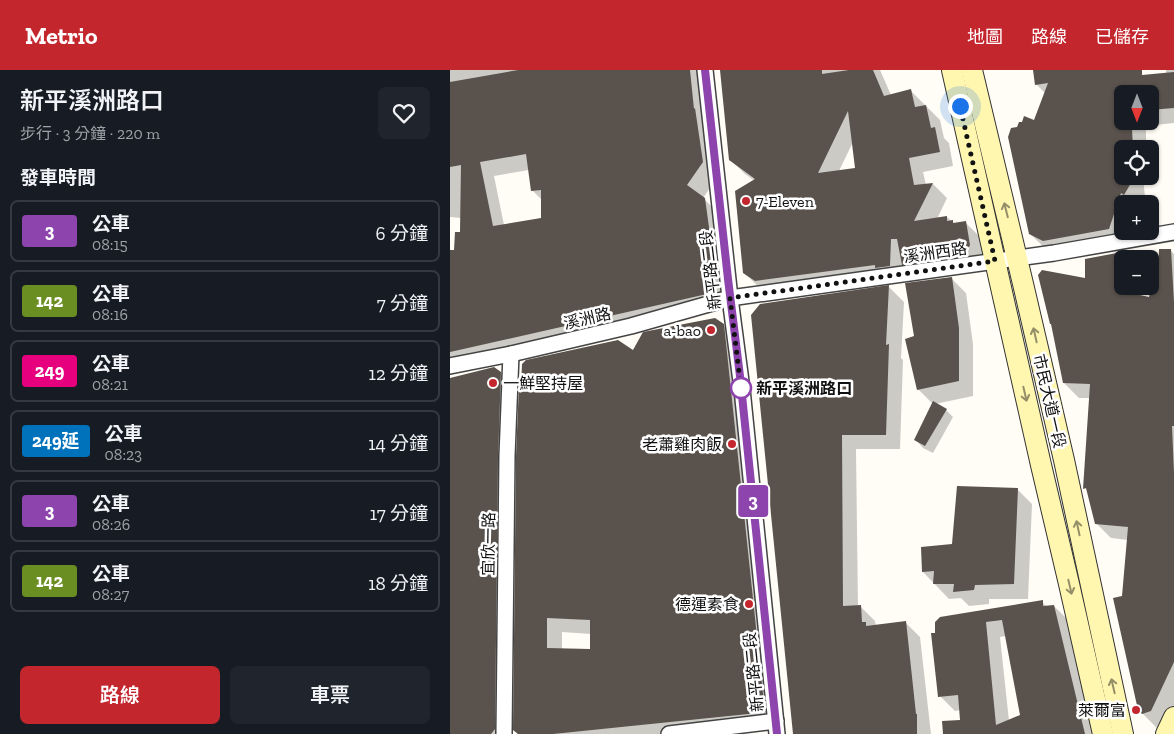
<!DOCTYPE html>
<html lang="zh-TW">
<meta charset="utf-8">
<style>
:root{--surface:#171b24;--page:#20242c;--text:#f1f3f6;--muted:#9ea1a6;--line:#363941;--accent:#c4262e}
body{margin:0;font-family:"Zilla Slab","Noto Sans TC",serif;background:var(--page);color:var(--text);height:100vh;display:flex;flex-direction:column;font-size:19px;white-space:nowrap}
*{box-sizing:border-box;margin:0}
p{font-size:16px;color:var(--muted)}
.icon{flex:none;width:28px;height:28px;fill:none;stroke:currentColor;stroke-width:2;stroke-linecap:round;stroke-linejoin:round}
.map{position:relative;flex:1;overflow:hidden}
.panel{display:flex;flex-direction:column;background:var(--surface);width:450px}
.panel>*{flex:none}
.badge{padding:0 10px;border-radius:4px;font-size:18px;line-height:32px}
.needle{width:32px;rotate:180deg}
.controls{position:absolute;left:664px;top:15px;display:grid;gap:10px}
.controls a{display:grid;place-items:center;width:45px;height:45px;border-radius:8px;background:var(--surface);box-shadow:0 1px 4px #0004;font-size:25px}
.you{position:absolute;width:25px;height:25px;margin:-12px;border:4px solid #fff;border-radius:50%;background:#1a73e8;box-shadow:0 0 0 8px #1a73e833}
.map>.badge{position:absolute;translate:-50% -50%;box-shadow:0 0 0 2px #fff}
h2{padding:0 20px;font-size:19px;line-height:45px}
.round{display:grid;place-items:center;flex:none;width:52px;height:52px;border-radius:8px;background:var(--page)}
.head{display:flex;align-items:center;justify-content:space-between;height:85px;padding:0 20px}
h1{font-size:24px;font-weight:600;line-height:38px}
.primary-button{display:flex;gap:10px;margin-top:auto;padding:10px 20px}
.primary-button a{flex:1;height:58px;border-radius:8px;background:var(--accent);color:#fff;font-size:20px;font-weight:600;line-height:58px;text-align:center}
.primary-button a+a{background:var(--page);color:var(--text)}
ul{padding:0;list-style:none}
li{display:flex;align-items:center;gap:15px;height:62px;margin:0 10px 8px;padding:0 10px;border:2px solid var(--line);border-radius:8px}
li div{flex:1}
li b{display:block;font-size:19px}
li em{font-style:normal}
li .badge{min-width:55px;font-weight:700;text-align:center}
header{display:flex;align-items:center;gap:30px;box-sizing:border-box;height:70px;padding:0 25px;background:var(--accent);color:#fff}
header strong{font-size:24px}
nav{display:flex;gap:28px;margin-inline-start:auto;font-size:18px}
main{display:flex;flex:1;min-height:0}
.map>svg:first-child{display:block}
.shadow{fill:#0003;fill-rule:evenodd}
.building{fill:#5a524d;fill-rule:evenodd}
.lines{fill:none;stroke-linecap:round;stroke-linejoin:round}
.street-casing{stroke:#444;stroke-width:18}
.secondary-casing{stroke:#333;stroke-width:22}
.street{stroke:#fff;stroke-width:15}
.secondary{stroke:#fff6b0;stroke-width:20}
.oneway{stroke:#948f68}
.line-casing{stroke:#fff;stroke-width:11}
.line{stroke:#8e44ad;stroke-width:8}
.walk{stroke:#111;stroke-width:5;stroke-dasharray:0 9}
.poi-dot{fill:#c4262e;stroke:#fff;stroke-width:2}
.stop-dot{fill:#fff;stroke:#8e44ad;stroke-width:2.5}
.labels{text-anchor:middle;stroke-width:5;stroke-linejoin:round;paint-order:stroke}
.poi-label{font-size:16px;fill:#111;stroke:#fff;text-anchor:end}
.street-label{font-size:16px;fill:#111;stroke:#fff}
.stop-label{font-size:16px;font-weight:bold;fill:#111;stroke:#fff;text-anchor:start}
</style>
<header>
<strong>Metrio</strong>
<nav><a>地圖</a><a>路線</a><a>已儲存</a></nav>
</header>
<main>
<section class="panel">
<div class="head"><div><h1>新平溪洲路口</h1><p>步行 · 3 分鐘 · 220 m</p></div><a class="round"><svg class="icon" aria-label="heart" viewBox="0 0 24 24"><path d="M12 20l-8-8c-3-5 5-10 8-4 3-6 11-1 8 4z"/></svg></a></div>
<h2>發車時間</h2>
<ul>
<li><span class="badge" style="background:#8e44ad;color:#fff">3</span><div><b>公車</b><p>08:15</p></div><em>6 分鐘</em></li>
<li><span class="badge" style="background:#6b8e23;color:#fff">142</span><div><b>公車</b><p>08:16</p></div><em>7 分鐘</em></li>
<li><span class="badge" style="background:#e6007e;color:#fff">249</span><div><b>公車</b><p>08:21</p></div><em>12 分鐘</em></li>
<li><span class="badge" style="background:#0072bc;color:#fff">249延</span><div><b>公車</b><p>08:23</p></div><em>14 分鐘</em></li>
<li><span class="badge" style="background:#8e44ad;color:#fff">3</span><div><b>公車</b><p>08:26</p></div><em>17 分鐘</em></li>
<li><span class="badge" style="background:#6b8e23;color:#fff">142</span><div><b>公車</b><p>08:27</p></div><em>18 分鐘</em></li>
</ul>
<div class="primary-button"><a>路線</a><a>車票</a></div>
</section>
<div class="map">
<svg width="724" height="664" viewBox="0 0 724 664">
<rect width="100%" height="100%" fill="#fffdf5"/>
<g class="shadow">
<path d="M0,0H253L267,108L253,128L269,144L281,224L272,238L0,300V181H5L11,163V148L0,147ZM79,100L82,120L93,131V149L54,155L44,106Z"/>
<path d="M271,0H430L441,25L460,20L490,50L494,68L499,73L503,96L473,102L476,115L483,114L497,128L487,149L497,147L505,154L515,152L530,167L534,190L467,208L455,196L454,210L309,217L294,203L305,111L295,104L280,89ZM403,72L407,99L389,101Z"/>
<path d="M584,0H675L673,8L716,4V0H724V53L696,56V79H672V106L697,107H693L695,127L691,134H672V161H677L673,173L595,178L580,164L596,24L586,14ZM672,24H700V51H672Z"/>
<path d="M683,181L690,189H672V207L643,208L636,190Z"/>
<path d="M721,181L724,184V638L716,656L707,658L692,643L673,527L678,470L661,468L646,453L639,422L635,418L640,328H629L614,313L611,208L700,228L709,217Z"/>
<path d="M501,208L516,223L523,274V326L485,334L496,340L503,347L483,383L473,378L466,370L483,334L468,319L465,266Z"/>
<path d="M439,217L454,232L451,288L453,290L450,379H406L408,536H410L425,551L426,556L455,552L470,567L481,664H344L302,246Z"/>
<path d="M273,255L288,270L329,648L276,664H69L68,386L184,282ZM112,562L141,564L142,580L112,579Z"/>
<path d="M50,303L65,318L59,664H0V309Z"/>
<path d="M567,419L582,434L578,529H539V534L519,536L511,528L499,529L473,502Z"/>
<path d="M592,532L597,537L604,536L619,551L646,664H494L511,651L510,640L505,641L490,626L482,564ZM556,566L572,646L559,651L550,567Z"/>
</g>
<g class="building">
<path d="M68,0H240L244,39L245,38L253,92L237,115L255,128L266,209L257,224L0,282V180H4L5,162H10L11,95L0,97V12ZM76,84L81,121L91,120V148L43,156L30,92Z"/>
<path d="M270,0H372V4L399,0H423L434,26L461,19L465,37L476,35L481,58L485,57L490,82L459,88L464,115L483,113L464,151L497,146V151L503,150V153L516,151L520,175L516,183L499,185V188L452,195L447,169H441L440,196L425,198V195L305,211L293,203L285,121L305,109L279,90ZM398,41L405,98L368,103Z"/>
<path d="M583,0H692V5L724,2V38L700,40V24H672V60L682,59L683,79H672V106H685L674,125L671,123L659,159L593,171L579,164L558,67L561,58L567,57L569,52H572L574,46L584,50L598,13L585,15Z"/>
<path d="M709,179H721L724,232V356H722L724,403V592L701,641L692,644L688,640L663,528L672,526L678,457L645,454L636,418L633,419L640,314L613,313L601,254H600L588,205L592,200L635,208V189L672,182V221L699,227L701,216H708Z"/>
<path d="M502,207L509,258V311L467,320L455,269L464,266L455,213Z"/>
<path d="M439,215L436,275L439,274L436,365H392L393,536L411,535L412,552H416V556L456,551L466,644H467V664H343L301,245L310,234Z"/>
<path d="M265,248L274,254L314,633L308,643L103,664H68L63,660L66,386L69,315L71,317L72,294L76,290L168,270L183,280L193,262ZM97,548L140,550V579L97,578Z"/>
<path d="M44,297L51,302L48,386L45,659L41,664H0V308Z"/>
<path d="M483,331L497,339L475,376L464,370Z"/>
<path d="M507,416L568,418L564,514L525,515L524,520L503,522L504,514H483L484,501L472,502L471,477L502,474Z"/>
<path d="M593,530V536L604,535L635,664H493L492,651L510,650L508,625L488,627L481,563H485V552L490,547ZM552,550L570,645L546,655L536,552Z"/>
</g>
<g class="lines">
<g class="street-casing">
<g id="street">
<path d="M255,0L280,228L292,319L327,664"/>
<path d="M0,296L61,284L181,256L280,228L604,183L724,162"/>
<path d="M54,664L57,386L61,284"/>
<path d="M219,664L326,651"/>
</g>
</g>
<g class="secondary-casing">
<g id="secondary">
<path d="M502,0L591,395L619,514L653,664"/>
<path d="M522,0L574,218L614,390L673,664"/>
<path d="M716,664L724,647"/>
</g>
</g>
<use href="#street" class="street"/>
<use href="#secondary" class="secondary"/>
</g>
<defs><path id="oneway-shaft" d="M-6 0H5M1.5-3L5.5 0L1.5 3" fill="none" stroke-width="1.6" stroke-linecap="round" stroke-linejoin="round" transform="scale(1.25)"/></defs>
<g class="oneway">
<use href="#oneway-shaft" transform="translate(556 140) rotate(-104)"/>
<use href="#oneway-shaft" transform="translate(585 265) rotate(-103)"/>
<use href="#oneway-shaft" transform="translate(575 324) rotate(77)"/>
<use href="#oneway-shaft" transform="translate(628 458) rotate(-102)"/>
<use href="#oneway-shaft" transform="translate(620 517) rotate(77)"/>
<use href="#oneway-shaft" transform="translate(663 616) rotate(-103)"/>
</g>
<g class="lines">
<g class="line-casing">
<path id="line" d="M255,0L278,209L290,306L327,664"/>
</g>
<use href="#line" class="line"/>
<path class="walk" d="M291,318L280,228L545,191L510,36"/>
</g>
<g class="poi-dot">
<circle cx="296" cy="131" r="5"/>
<circle cx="261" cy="260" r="5"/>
<circle cx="43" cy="313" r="5"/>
<circle cx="282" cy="374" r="5"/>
<circle cx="299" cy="534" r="5"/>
<circle cx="686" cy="640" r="5"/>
</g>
<circle class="stop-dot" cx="291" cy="318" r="10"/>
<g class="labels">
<g class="poi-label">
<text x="306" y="137" text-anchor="start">7-Eleven</text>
<text x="251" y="266">a-bao</text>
<text x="53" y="319" text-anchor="start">一鮮堅持屋</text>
<text x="272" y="380">老蕭雞肉飯</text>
<text x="289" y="540">德運素食</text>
<text x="676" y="646">萊爾富</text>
</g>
<g class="street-label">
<text transform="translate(485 182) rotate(-8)" y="6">溪洲西路</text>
<text transform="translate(260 200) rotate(-97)" y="6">新平路二段</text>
<text transform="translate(137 248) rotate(-13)" y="6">溪洲路</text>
<text transform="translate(600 331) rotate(77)" y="6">市民大道一段</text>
<text transform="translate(38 474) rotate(-89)" y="6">宜欣一路</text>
<text transform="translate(303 602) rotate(-96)" y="6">新平路二段</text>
</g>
<g class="stop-label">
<text x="306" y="324">新平溪洲路口</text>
</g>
</g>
</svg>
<div class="controls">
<a><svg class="needle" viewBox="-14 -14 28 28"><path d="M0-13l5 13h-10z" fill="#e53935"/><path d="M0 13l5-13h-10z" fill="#9ea1a6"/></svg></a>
<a><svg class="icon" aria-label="locate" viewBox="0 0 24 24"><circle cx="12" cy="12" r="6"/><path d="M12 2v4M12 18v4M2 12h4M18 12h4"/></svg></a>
<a>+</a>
<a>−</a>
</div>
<div class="you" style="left:510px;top:36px"></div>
<b class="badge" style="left:303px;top:431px;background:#8e44ad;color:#fff">3</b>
</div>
</main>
